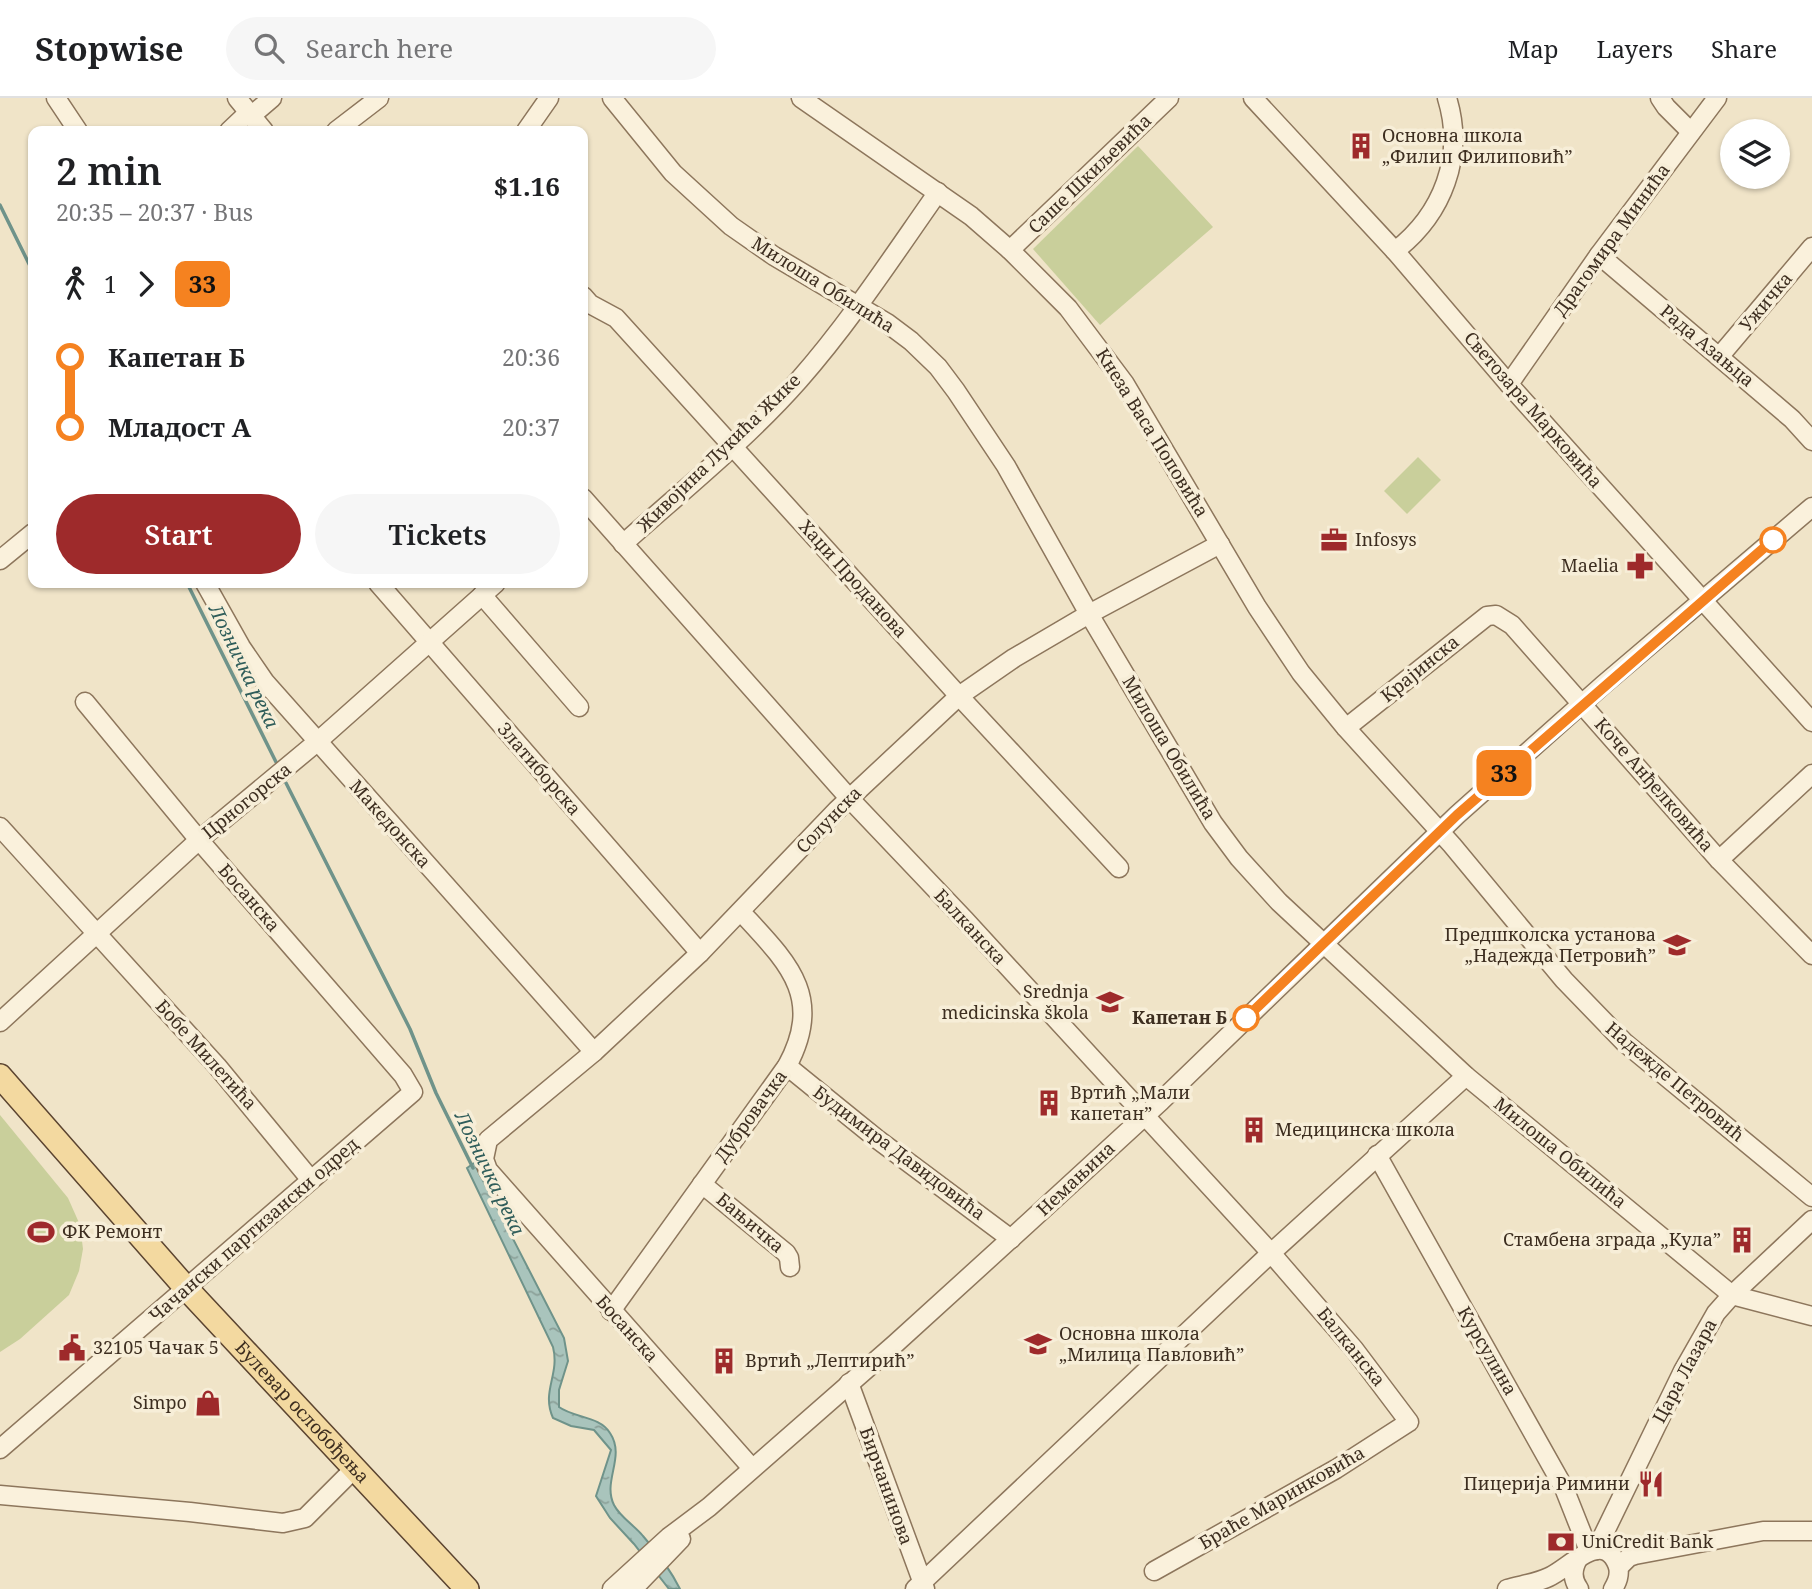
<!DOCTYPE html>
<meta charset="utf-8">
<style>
:root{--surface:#fff;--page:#f6f6f6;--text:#202124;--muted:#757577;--line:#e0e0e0;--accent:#9e2a2b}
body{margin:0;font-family:"Noto Serif",serif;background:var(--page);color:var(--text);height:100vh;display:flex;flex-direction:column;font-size:26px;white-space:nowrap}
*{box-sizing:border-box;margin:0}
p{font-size:23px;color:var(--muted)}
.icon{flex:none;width:38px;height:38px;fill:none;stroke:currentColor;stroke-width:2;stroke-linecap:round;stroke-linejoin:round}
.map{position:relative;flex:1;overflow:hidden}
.panel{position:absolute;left:28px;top:28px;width:560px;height:462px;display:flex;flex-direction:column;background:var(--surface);border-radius:14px;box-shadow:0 2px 5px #0004}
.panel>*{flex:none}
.badge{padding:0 14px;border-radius:10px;font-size:24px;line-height:46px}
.tools{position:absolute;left:1720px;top:21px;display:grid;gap:14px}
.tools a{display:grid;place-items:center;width:70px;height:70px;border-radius:50%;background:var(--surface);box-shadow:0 2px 5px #0004;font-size:35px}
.map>.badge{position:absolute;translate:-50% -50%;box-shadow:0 0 0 4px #fff}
.legs{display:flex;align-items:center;gap:10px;height:77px;padding:0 28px;font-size:23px}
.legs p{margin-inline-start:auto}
.headline{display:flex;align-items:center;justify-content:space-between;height:119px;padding:0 28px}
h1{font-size:38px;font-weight:600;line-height:52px}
.cta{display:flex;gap:14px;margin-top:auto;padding:14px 28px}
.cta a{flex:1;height:80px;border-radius:42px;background:var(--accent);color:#fff;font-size:28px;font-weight:600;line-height:80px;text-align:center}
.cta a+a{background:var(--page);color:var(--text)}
ul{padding:0 28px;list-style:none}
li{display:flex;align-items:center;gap:24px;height:70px;font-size:26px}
li i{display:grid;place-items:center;width:10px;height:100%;margin:0 9px;background:currentColor}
li i::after{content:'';width:18px;height:18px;margin:-9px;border:5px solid;border-radius:50%;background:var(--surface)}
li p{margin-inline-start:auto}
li:first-child i{background:linear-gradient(#0000 50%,currentColor 0)}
li:last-child i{background:linear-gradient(currentColor 50%,#0000 0)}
header{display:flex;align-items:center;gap:42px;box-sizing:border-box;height:98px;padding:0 35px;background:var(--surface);border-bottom:2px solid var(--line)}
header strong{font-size:33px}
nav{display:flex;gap:38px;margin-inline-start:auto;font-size:24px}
.search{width:490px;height:63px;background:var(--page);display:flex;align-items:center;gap:18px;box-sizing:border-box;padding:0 24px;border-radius:38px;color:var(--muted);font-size:26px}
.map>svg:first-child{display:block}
.pitch{fill:#c9cf9b}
.water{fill:url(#water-ripples);stroke:#6f938a;stroke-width:2}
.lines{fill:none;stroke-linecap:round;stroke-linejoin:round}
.stream{stroke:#6f938a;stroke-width:3.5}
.minor-casing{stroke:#8d765c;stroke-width:21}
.major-casing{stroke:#5b4430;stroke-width:26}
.minor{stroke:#faf1dc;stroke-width:18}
.major{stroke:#f3d9a0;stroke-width:23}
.line-1-casing{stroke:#fff;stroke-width:16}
.line-1{stroke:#f58220;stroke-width:10}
.stop-1-dot{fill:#fff;stroke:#f58220;stroke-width:3.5}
.labels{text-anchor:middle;stroke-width:7;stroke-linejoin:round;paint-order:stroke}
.poi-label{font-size:18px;fill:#3d2e20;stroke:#f7eed8;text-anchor:start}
.street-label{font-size:18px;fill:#3d2e20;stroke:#f7eed8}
.stop-label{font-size:18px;font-weight:bold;fill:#3d2e20;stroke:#f7eed8;text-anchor:end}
.water-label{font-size:19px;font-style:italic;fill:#2f5d5a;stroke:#f7eed8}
</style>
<header>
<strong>Stopwise</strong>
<div class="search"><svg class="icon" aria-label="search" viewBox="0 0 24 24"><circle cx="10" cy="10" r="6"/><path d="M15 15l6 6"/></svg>Search here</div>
<nav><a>Map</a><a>Layers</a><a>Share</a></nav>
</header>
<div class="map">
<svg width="1812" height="1491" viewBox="0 0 1812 1491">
<defs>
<pattern id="water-ripples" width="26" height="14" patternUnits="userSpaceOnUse" patternTransform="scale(1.75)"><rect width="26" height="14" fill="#a9c4bc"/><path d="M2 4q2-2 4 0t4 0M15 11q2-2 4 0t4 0" fill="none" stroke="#8ba098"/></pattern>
</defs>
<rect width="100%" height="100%" fill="#f0e4c8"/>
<g class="pitch">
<path d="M1138,48L1213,129L1100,227L1033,151Z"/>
<path d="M1418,359L1441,382L1407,416L1384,393Z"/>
<path d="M0,1017L68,1100L80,1127L83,1151L79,1173L69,1197L20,1241L0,1254Z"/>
</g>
<path class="water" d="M474,1065L564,1240L568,1263L559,1292V1309C574,1320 600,1318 610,1335C626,1359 602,1383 614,1407C620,1419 635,1428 643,1438C657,1454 671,1473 680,1491H669L634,1446L610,1420L596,1398L611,1352L594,1332L571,1328L553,1320C541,1293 560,1277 553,1249L467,1070Z"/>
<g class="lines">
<g class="stream">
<path d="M0,107L33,174"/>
<path d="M187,485L276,664"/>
<path d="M286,685L410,931L436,995L473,1070"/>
</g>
<g class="minor-casing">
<g id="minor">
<path d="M56,0L78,33"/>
<path d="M237,0L264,33"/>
<path d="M612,0L673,75L731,128L774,158L887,225L911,243L938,269L956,293L1006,368L1089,516L1213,725L1239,760L1279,804L1466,978L1732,1197L1812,1218"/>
<path d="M801,0L971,118L1010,152L1068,210L1125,286L1257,509L1301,575L1346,630L1452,747L1564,882L1624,944L1812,1099"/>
<path d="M1253,0L1395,153L1513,291L1812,624"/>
<path d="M1660,0L1666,9L1691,34"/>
<path d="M251,18L272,0"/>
<path d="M229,33L248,15"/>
<path d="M336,33L379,0"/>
<path d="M526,33L549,0"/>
<path d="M1010,152L1169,0"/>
<path d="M1395,153C1443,116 1465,58 1447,0"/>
<path d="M1599,157L1792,321L1812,343"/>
<path d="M583,198L590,206L616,220L959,598L1119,770"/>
<path d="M1719,259L1812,149"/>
<path d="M1509,286L1599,157L1717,0"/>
<path d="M583,400L849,700L965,822L1271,1155L1354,1251L1409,1324L1336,1371L1154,1473"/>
<path d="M623,446C682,393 746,342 799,282C850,224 893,158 938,94"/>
<path d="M0,462L33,435"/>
<path d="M205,485L241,549L265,584L594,954"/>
<path d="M378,485L700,855"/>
<path d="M482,497L579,609"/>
<path d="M1346,630L1487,518L1496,517L1512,527L1719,762L1812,857"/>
<path d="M0,729L217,968L311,1082"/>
<path d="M1719,762L1812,676"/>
<path d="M0,924L199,742L317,644L496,485"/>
<path d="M787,968L877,1041L1011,1141"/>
<path d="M1377,1057L1564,1390L1589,1453"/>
<path d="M702,1086L786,1155L789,1160L790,1169"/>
<path d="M611,1213L787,968C825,898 787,864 741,814"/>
<path d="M849,1285L925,1491"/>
<path d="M0,1351L413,994L403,977L199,742L85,604"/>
<path d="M751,1369L488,1072L484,1061L488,1042L594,954L700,855L837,712L959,598L1014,560L1089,516L1220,446"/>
<path d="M0,1397L190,1414L283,1425L305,1420L354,1371"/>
<path d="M1596,1452L1683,1273L1716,1215L1732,1197L1812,1122"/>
<path d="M1578,1461C1572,1472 1572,1481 1579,1491"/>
<path d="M1619,1469L1629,1459L1635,1457L1763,1433H1812"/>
<path d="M612,1491L669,1439L709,1409L895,1246L1027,1126L1161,1003L1457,717L1603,587L1812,409"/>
<path d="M633,1491L681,1441"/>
<path d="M915,1491L1271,1155L1466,978"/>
<path d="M1507,1491C1521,1487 1537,1485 1549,1479C1568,1471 1602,1431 1617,1466C1621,1475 1618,1483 1613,1491"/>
</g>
</g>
<g class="major-casing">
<g id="major">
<path id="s1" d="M0,978L186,1190L467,1491"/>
</g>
</g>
<use href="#minor" class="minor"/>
<use href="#major" class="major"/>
</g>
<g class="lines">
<g class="line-1-casing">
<path id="line-1" d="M1246,920L1457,717L1773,442"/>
</g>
<use href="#line-1" class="line-1"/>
</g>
<defs>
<g id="building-bare" transform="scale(2.1)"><path d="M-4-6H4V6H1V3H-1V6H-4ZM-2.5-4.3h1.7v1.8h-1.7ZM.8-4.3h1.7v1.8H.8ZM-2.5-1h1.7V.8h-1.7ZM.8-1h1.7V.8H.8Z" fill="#9e2a2b" stroke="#f7eed8" stroke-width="2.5" paint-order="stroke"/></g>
<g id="office-bare" transform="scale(2.1)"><path d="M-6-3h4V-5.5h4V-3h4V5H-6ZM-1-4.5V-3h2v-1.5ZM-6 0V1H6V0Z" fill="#9e2a2b" stroke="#f7eed8" stroke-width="2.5" paint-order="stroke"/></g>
<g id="pharmacy-bare" transform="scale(2.1)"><path d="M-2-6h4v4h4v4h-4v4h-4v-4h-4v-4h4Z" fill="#9e2a2b" stroke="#f7eed8" stroke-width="2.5" paint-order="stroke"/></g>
<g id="school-bare" transform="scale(2.1)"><path d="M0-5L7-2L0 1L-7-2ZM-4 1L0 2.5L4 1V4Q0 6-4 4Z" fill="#9e2a2b" stroke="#f7eed8" stroke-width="2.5" paint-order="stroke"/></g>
<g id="stadium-bare" transform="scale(2.1)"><path d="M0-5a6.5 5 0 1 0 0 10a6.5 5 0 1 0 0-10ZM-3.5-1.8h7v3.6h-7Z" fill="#9e2a2b" stroke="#f7eed8" stroke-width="2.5" paint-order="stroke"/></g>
<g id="civic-bare" transform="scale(2.1)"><path d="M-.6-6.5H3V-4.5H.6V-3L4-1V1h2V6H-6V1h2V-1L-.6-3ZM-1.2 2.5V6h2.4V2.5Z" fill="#9e2a2b" stroke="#f7eed8" stroke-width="2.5" paint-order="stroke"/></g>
<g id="shop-bare" transform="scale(2.1)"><path d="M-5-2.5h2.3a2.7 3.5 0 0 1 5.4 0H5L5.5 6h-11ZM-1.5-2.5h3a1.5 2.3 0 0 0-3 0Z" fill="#9e2a2b" stroke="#f7eed8" stroke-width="2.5" paint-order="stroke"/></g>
<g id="restaurant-bare" transform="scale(2.1)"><path d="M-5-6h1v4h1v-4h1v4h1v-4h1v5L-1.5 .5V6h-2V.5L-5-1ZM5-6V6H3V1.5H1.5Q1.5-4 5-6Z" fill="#9e2a2b" stroke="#f7eed8" stroke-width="2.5" paint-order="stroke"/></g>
<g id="bank-bare" transform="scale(2.1)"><path d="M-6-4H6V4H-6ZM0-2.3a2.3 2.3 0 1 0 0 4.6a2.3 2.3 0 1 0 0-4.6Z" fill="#9e2a2b" stroke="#f7eed8" stroke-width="2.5" paint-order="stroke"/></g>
</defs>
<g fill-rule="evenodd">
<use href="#building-bare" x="1361" y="48"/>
<use href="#office-bare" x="1334" y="442"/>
<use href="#pharmacy-bare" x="1640" y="468"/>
<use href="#school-bare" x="1677" y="847"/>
<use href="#school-bare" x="1110" y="904"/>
<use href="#building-bare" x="1049" y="1005"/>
<use href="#building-bare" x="1254" y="1032"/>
<use href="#stadium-bare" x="41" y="1134"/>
<use href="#building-bare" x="1742" y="1142"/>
<use href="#school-bare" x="1038" y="1246"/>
<use href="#civic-bare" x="72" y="1250"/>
<use href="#building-bare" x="724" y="1263"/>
<use href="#shop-bare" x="208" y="1305"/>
<use href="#restaurant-bare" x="1651" y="1386"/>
<use href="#bank-bare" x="1561" y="1444"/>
</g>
<g class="stop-1-dot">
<circle cx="1773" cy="442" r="12"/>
<circle cx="1246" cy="920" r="12"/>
</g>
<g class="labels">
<g class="poi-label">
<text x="1382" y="44">Основна школа<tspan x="1382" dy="21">„Филип Филиповић”</tspan></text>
<text x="1355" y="448">Infosys</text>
<text x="1619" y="474" text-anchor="end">Maelia</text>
<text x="1656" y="843" text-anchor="end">Предшколска установа<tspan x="1656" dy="21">„Надежда Петровић”</tspan></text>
<text x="1089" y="900" text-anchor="end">Srednja<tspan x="1089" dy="21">medicinska škola</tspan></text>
<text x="1070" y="1001">Вртић „Мали<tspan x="1070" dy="21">капетан”</tspan></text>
<text x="1275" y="1038">Медицинска школа</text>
<text x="62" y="1140">ФК Ремонт</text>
<text x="1721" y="1148" text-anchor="end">Стамбена зграда „Кула”</text>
<text x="1059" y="1242">Основна школа<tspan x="1059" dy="21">„Милица Павловић”</tspan></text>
<text x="93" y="1256">32105 Чачак 5</text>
<text x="745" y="1269">Вртић „Лептирић”</text>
<text x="187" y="1311" text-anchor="end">Simpo</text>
<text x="1630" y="1392" text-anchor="end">Пицерија Римини</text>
<text x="1582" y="1450">UniCredit Bank</text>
</g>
<g class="street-label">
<text transform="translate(1090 76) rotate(-44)" y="6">Саше Шкиљевића</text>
<text transform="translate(1612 142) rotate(-54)" y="6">Драгомира Минића</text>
<text transform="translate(823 187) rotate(32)" y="6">Милоша Обилића</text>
<text transform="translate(1766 204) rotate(-50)" y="6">Ужичка</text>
<text transform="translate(1707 248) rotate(40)" y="6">Рада Азањца</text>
<text transform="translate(1533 312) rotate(49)" y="6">Светозара Марковића</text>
<text transform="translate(1152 335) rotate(58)" y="6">Кнеза Васа Поповића</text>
<text transform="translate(719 355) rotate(-44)" y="6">Живојина Лукића Жике</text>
<text transform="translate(853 481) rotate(48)" y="6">Хаџи Проданова</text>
<text transform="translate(1420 571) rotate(-39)" y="6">Крајинска</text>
<text transform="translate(1169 650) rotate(59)" y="6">Милоша Обилића</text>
<text transform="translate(539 671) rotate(49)" y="6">Златиборска</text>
<text transform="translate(1654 687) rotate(49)" y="6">Коче Анђелковића</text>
<text transform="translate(247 703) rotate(-39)" y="6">Црногорска</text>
<text transform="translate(829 722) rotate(-46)" y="6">Солунска</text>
<text transform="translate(390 726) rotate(48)" y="6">Македонска</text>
<text transform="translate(249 800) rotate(49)" y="6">Босанска</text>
<text transform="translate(970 829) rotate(47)" y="6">Балканска</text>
<text transform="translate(206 957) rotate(48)" y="6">Бобе Милетића</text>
<text transform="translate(1675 984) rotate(40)" y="6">Надежде Петровић</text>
<text transform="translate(751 1018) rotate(-54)" y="6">Дубровачка</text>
<text transform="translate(899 1055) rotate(37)" y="6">Будимира Давидовића</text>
<text transform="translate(1560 1055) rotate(39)" y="6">Милоша Обилића</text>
<text transform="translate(1076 1081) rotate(-43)" y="6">Немањина</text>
<text transform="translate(750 1125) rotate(40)" y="6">Бањичка</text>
<text transform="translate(254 1132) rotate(-41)" y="6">Чачански партизански одред</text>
<text transform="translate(627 1231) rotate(48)" y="6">Босанска</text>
<text transform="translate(1351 1249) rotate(51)" y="6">Балканска</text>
<text transform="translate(1487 1253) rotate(60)" y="6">Курсулина</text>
<text transform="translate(1685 1273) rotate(-62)" y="6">Цара Лазара</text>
<text dy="6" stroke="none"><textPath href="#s1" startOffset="452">Булевар ослобођења</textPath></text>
<text transform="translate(886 1388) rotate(70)" y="6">Бирчанинова</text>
<text transform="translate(1282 1400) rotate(-30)" y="6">Браће Маринковића</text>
</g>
<g class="stop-label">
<text x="1227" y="926">Капетан Б</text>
</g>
<g class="water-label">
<text transform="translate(244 568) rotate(64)" y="7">Лозничка река</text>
<text transform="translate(490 1075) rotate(64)" y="7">Лозничка река</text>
</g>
</g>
</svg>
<div class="tools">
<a><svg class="icon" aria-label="layers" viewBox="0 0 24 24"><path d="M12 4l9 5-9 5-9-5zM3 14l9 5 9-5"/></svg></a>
</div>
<b class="badge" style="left:1504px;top:675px;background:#f58220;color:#111">33</b>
<section class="panel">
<div class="headline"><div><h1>2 min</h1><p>20:35 – 20:37 · Bus</p></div><b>$1.16</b></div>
<div class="legs"><svg class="icon" aria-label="walk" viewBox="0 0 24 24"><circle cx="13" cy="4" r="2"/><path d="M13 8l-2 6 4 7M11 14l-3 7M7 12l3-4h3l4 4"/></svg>1<svg class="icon" aria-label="forward" viewBox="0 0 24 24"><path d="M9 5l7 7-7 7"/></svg><b class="badge" style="background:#f58220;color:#111">33</b></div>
<ul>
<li><i style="color:#f58220"></i><b>Капетан Б</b><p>20:36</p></li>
<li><i style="color:#f58220"></i><b>Младост А</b><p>20:37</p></li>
</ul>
<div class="cta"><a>Start</a><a>Tickets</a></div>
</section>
</div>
